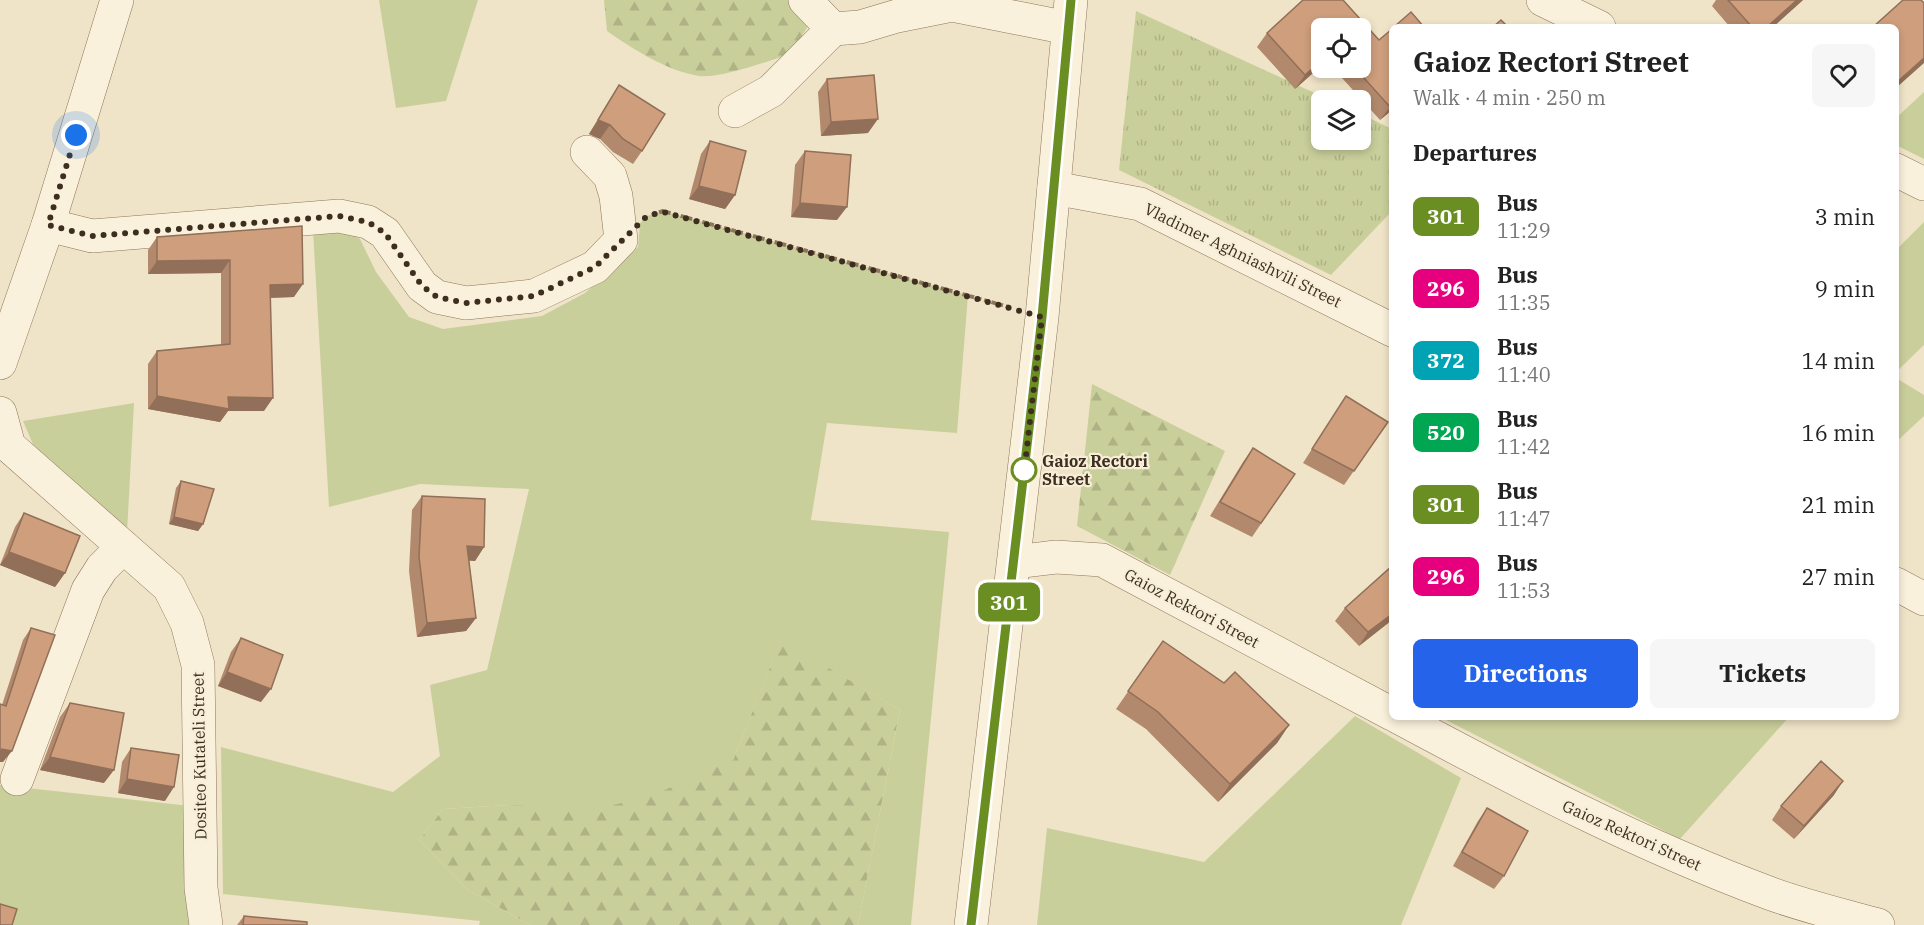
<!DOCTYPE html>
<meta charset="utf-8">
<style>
:root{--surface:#fff;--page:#f6f6f6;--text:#222;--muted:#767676;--accent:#2563eb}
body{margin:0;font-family:"IBM Plex Serif",serif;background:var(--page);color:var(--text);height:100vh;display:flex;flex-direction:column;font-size:22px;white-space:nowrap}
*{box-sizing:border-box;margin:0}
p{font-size:20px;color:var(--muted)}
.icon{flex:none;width:33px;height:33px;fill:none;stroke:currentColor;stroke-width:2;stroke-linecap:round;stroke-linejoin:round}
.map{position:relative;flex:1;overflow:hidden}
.sheet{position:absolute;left:1389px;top:24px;width:510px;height:696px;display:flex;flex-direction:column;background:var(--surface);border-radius:9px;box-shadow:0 3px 9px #0003}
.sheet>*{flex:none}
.badge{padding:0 12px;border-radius:9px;font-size:21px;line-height:39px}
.buttons{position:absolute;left:1311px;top:18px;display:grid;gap:12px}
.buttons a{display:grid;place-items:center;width:60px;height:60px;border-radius:9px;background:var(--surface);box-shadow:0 3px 9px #0003;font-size:30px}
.you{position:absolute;width:30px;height:30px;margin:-15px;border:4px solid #fff;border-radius:50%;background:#1a73e8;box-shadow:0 0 0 9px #1a73e833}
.map>.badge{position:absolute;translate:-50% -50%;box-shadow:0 0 0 3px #fff}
h2{padding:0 24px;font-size:22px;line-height:54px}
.round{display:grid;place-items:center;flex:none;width:63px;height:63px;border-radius:9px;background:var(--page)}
.head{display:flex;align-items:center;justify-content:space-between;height:102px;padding:0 24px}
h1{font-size:28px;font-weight:700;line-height:45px}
.button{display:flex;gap:12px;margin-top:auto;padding:12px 24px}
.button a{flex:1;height:69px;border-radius:9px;background:var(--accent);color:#fff;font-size:24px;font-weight:700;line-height:69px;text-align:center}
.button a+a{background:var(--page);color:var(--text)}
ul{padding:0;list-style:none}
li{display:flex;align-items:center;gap:18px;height:72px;padding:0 24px}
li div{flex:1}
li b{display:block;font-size:22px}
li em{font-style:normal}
li .badge{min-width:66px;font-weight:700;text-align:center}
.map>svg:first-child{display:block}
.grass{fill:url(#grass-tufts)}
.forest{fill:url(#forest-firs)}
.garden{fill:#c9cf9b}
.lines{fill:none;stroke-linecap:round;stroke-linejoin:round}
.minor-casing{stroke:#8d765c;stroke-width:34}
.path{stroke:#8d765c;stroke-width:4;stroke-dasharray:4.5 3;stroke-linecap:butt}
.minor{stroke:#faf1dc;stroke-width:33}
.wall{fill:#b2896c}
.shaded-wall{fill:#916f58}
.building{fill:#cf9f7d;stroke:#916f58;stroke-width:1.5}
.line-casing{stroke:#fff;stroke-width:14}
.line{stroke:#6b8e23;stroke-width:9}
.walk{stroke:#3d2e20;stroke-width:6;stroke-dasharray:0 10.8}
.stop-dot{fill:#fff;stroke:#6b8e23;stroke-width:3}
.labels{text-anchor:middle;stroke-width:4.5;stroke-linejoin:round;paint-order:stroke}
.street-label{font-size:16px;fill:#3d2e20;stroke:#f7eed8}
.stop-label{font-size:16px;font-weight:bold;fill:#3d2e20;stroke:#f7eed8;text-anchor:start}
</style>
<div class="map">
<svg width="1924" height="925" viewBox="0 0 1924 925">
<defs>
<pattern id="grass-tufts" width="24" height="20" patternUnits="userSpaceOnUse" patternTransform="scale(1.5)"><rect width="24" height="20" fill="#c9cf9b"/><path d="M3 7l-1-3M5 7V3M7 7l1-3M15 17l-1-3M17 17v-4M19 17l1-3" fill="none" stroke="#aeb285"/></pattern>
<pattern id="forest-firs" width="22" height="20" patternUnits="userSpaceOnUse" patternTransform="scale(1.5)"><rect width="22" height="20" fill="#c9cf9b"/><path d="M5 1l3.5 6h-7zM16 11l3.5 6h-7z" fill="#aeb285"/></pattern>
</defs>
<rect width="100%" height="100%" fill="#f0e4c8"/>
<path class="grass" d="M1136,11L1330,100H1322V140H1360L1361,114L1392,129V211L1331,275L1119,170Z"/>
<g class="forest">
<path d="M604,0H825L790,54C768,61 720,79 699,76C667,71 633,49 607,31Z"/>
<path d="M1092,384L1225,451L1170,575L1077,526Z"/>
<path d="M781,639L900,710L858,925H530L468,890L419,840L443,809L509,805L733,760Z"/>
</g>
<g class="garden">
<path d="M379,0H478L446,101L396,108Z"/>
<path d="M1924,92V159L1896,145V118Z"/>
<path d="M663,211L968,295L957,433L827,423L811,520L949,532L911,925H858L900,710L781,640L733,760L649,797L595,809L509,805L443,809L419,840L468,890L530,925H479L480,921L223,894L221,747L393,792L440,756L430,685L487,670L529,489L420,484L329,507L313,231H346L360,239L376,272L409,317L443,329L542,316L585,293L638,247L640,223L647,216Z"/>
<path d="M1924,222V345L1896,372V250Z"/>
<path d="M1896,378L1924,395V416L1896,442Z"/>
<path d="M134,403L127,533L38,456L23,421Z"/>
<path d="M1355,716L1461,778L1401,925H1037L1047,828L1204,862Z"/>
<path d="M1440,717H1789L1680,839Z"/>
<path d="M0,785L190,806L194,925H0Z"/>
</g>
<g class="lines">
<g class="minor-casing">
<g id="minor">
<path d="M805,0L833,29L860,27L897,16L952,5L1068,28"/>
<path d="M1543,0L1599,27"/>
<path d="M735,111L771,91L833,29"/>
<path d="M1896,170L1924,184"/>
<path d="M1054,188L1140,204L1392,330"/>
<path d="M48,225L92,236L339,216L368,222L385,233L422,286L437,297L466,303L534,296L595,267L621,240L616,196L610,176L587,152"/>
<path d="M0,363L48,225L117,0"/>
<path d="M0,413L9,446L169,587L187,623L198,665L201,888L206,925"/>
<path d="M1014,562L1056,557L1102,560L1392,714"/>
<path d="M1896,584L1924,599"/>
<path d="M1398,717C1519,782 1640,845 1769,893C1804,906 1842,915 1878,925"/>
<path d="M17,779L88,590L102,568L123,547"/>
<path d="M971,925L1042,317L1071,0"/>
</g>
</g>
<path class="path" d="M652,215L663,211L1009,307"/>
<use href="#minor" class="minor"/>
</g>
<g class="wall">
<path d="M1303,0H1343L1379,40L1392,29V110L1380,120L1333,68H1360V28H1322V65L1295,89L1257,47L1267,33Z"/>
<path d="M1716,0H1803L1773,27H1730L1712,6Z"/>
<path d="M827,79L868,133L821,136L818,92Z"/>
<path d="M619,85L642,151L633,164L613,152L600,139L589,134L610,99Z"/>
<path d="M710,141L735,195L725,209L689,199L701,154Z"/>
<path d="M805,151L837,220L791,217L795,165Z"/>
<path d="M302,226L294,297L271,298L264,411H228L220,422L148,409V364L157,351L221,345V273L148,274V250L157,237Z"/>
<path d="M1346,396L1388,422L1344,485L1303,463Z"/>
<path d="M1253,448L1295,474L1252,537L1210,516L1243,462Z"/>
<path d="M181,481L203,524L198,531L169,524L176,488Z"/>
<path d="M422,496L484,547L475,561L469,560L476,618L466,631L417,637L409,571L412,510Z"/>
<path d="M24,513L65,573L55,587L0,565L15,527Z"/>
<path d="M1392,566V620L1359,646L1335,621L1345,608Z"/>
<path d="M31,628L3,762L2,705L23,640Z"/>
<path d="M241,638L261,702L218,686L231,652Z"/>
<path d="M1163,641L1224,683L1289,725L1277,743L1218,802L1146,729L1116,709Z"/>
<path d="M70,703L104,783L40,770L60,717Z"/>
<path d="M131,748L165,801L118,793L122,762Z"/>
<path d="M1834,795L1794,839L1772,820L1781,806Z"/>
<path d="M1487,808L1504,876L1494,889L1453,866L1478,821Z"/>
<path d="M244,916L307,925H237Z"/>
</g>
<g class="shaded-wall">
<path d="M1797,0H1803L1773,27H1767Z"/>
<path d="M1924,58V63L1896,88V83Z"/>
<path d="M1322,60V65L1295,89L1305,75Z"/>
<path d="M1392,105V110L1380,120L1390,107Z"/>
<path d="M878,119L868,133L821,136L831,122Z"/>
<path d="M598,120L610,125L600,139L589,134Z"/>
<path d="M699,186L735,195L725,209L689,199Z"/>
<path d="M800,203L847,207L837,220L791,217Z"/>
<path d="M230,260L221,273L148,274L157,261Z"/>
<path d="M303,284L294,297L261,298L270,285Z"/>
<path d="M157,396L228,397L273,398L264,411H228L220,422L148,409Z"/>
<path d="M174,517L203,524L198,531L169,524Z"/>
<path d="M467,546L484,547L475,561L458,560Z"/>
<path d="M9,552L65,573L55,587L0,565Z"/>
<path d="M1392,614V620L1359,646L1368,632Z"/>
<path d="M476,618L466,631L417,637L427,623Z"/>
<path d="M227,672L271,689L261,702L218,686Z"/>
<path d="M1289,725L1277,743L1218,802L1230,784Z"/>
<path d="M2,749L12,751L3,762H0V751Z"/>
<path d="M50,757L114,770L104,783L40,770Z"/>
<path d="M127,779L174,787L165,801L118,793Z"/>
<path d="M1843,781L1834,795L1794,839L1804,826Z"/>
</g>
<g class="building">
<path d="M1303,0H1343L1379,40L1392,29V105L1390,107L1355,68H1360V28H1322V60L1305,75L1267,33Z"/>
<path d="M1728,0H1797L1767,27H1752Z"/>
<path d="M1903,0H1921L1924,3V58L1896,83V27H1873Z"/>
<path d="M1411,12L1424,27H1394Z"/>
<path d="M1501,20L1508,27H1493Z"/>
<path d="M874,75L878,119L831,122L827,79Z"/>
<path d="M619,85L665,114L642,151L623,139L610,125L598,120Z"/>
<path d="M710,141L746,151L735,195L699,186Z"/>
<path d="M805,151L851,155L847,207L800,203Z"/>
<path d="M302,226L303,284L270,285L273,398L228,397L229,409L157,396V351L230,344V260L157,261V237Z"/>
<path d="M1346,396L1388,422L1354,471L1312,449Z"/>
<path d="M1253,448L1295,474L1261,523L1220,502Z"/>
<path d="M181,481L214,489L203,524L174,517Z"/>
<path d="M422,496L485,499L484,547L467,546L476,618L427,623L419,557Z"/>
<path d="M24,513L80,536L65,573L9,552Z"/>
<path d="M1392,566V614L1368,632L1345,608Z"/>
<path d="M31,628L55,635L12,751L2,749L0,754V704L6,706Z"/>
<path d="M241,638L283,655L271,689L227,672Z"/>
<path d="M1163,641L1224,683L1235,672L1289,725L1230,784L1158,712L1128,691Z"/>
<path d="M70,703L124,713L114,770L50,757Z"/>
<path d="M131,748L179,755L174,787L127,779Z"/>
<path d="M1821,761L1843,781L1804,826L1781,806Z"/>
<path d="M1487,808L1528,831L1504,876L1462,852Z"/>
<path d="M0,904L17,909L12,925H0Z"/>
<path d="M244,916L307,922V925H243Z"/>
</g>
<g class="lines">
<g class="line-casing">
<path id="line" d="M971,925L1042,317L1071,0"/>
</g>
<use href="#line" class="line"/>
<path class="walk" d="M76,135L48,225L92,236L339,216L368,222L385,233L422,286L437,297L466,303L534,296L595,267L647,216L663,212L1042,317L1024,473V470"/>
</g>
<circle class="stop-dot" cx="1024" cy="470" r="12"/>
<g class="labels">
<g class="street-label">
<text transform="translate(1243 255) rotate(26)" y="6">Vladimer Aghniashvili Street</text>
<text transform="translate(1192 608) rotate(28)" y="6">Gaioz Rektori Street</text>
<text transform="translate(199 756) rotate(-91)" y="6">Dositeo Kutateli Street</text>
<text transform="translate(1632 835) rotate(24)" y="6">Gaioz Rektori Street</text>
</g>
<g class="stop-label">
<text x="1042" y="467">Gaioz Rectori<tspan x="1042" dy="18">Street</tspan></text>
</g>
</g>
</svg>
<div class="buttons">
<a><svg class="icon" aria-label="locate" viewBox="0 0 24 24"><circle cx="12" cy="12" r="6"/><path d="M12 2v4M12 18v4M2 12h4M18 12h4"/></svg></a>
<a><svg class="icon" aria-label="layers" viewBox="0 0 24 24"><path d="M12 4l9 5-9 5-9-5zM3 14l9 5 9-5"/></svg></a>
</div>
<div class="you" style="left:76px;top:135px"></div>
<b class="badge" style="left:1009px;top:602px;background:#6b8e23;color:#fff">301</b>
<section class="sheet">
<div class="head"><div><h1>Gaioz Rectori Street</h1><p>Walk · 4 min · 250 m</p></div><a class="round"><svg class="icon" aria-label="heart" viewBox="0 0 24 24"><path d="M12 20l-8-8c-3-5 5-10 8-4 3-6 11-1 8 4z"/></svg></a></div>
<h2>Departures</h2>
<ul>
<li><span class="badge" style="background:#6b8e23;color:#fff">301</span><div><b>Bus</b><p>11:29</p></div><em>3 min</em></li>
<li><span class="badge" style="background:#e6007e;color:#fff">296</span><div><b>Bus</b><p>11:35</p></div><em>9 min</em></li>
<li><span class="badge" style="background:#00a3b4;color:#fff">372</span><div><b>Bus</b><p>11:40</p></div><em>14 min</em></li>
<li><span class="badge" style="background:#00a651;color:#fff">520</span><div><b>Bus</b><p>11:42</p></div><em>16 min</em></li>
<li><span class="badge" style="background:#6b8e23;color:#fff">301</span><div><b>Bus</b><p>11:47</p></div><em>21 min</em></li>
<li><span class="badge" style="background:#e6007e;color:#fff">296</span><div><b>Bus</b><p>11:53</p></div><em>27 min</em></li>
</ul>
<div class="button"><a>Directions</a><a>Tickets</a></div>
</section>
</div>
